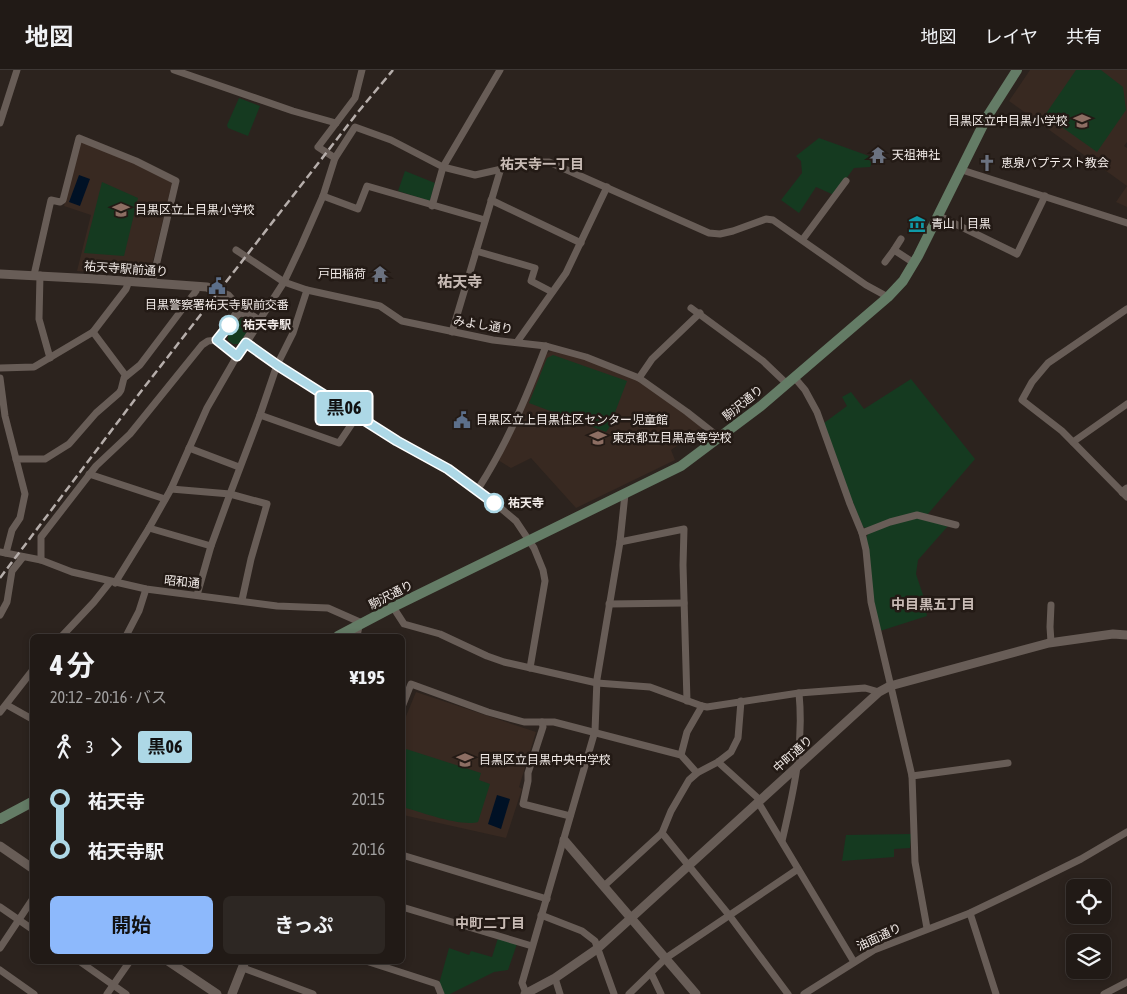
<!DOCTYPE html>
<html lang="ja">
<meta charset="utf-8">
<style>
:root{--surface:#211a16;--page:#2d2723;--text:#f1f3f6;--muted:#a2a1a1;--line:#3e3835;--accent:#8db9fc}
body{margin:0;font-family:"Asap Condensed","Noto Sans JP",sans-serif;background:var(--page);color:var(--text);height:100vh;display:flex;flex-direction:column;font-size:19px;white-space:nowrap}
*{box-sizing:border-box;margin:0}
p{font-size:16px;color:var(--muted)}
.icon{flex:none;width:28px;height:28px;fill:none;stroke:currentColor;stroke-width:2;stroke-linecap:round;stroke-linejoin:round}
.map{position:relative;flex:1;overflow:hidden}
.details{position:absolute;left:30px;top:564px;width:375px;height:330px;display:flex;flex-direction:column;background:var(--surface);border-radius:8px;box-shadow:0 2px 8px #0003,0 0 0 1px var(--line)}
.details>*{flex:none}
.badge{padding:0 10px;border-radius:4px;font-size:18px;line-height:32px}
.buttons{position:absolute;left:1066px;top:809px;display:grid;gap:10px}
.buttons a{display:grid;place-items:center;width:45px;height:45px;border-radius:8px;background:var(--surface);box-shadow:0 2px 8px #0003,0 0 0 1px var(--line);font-size:25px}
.map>.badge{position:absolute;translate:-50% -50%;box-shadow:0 0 0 2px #fff}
.legs{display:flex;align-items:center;gap:8px;height:55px;padding:0 20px;font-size:16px}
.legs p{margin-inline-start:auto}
.headline{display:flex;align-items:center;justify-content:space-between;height:85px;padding:0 20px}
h1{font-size:28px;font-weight:700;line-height:38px}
.primary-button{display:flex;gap:10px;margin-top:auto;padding:10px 20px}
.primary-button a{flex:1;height:58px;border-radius:8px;background:var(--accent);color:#111;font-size:20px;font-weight:700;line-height:58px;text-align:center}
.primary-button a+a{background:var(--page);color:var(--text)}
ul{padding:0 20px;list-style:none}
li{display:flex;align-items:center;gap:18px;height:50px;font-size:19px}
li i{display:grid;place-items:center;width:8px;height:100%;margin:0 6px;background:currentColor}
li i::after{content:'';width:12px;height:12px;margin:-6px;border:4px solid;border-radius:50%;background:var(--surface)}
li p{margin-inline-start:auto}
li:first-child i{background:linear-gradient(#0000 50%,currentColor 0)}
li:last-child i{background:linear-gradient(currentColor 50%,#0000 0)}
header{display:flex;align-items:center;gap:30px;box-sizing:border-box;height:70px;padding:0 25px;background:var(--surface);border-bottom:1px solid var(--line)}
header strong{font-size:24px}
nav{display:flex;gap:28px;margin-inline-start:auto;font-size:18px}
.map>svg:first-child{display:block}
.built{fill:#382921}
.green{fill:#153a20}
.water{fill:#001125}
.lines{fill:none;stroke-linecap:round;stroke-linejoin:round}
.minor{stroke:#685d57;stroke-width:7}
.tertiary{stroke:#685d57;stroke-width:9}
.secondary{stroke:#647c66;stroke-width:10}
.rail{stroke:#b6aeab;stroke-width:2.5;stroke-dasharray:8 4;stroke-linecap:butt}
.line-1-casing{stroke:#fff;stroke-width:11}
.line-1{stroke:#add8e6;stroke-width:8}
.stop-1-dot{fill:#fff;stroke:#add8e6;stroke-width:2.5}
.labels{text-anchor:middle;stroke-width:5;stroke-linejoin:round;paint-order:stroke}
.poi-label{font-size:12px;fill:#f2ebe8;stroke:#231a15;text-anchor:start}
.street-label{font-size:12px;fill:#f2ebe8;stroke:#231a15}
.stop-label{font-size:12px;font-weight:bold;fill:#f2ebe8;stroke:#231a15;text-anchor:start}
.neighbourhood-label{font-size:14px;font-weight:bold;fill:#c8bbb5;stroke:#231a15}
.quarter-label{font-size:15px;font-weight:bold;fill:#c8bbb5;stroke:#231a15}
</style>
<header>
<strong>地図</strong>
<nav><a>地図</a><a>レイヤ</a><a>共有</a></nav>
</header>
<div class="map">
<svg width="1127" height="924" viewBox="0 0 1127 924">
<rect width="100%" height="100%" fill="#2c231e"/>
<g class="built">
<path d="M1030,0H1127V72L1124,76L1127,78V137L1116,132L1127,116L1009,31Z"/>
<path d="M81,72L136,93L172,113L149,207L77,201L91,145L64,136Z"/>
<path d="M553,280L589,291L639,310L704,357L671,380L675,390L576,438L531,388L511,398L498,390L544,285Z"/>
<path d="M416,622L536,662L519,717L522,719L506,768L403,745L402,656Z"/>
</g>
<g class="green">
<path d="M1076,0H1101L1123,17L1126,40L1097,82L1045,45Z"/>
<path d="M239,28L260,36L248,66L228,58L227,55Z"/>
<path d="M819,68L869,86L868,89L872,93L870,97L854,98L834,125L816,117L799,143L781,130L802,103L801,91L796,86Z"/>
<path d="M405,101L435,113L430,131L398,121Z"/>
<path d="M102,112L138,128L124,186L84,183Z"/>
<path d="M244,247L250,250L251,256L239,274H233L228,270V266L239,250Z"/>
<path d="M553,285L627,311L609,358L606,362L529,333L547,288Z"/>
<path d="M911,309L975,389L927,445L866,458L863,457L847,418L824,353L847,336L842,327L851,322L864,339Z"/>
<path d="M918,448L948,456L918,490L916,504L924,528L927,546L880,561L871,525L866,468L868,464L892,454Z"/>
<path d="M403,678L481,703L479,710L490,714L478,752C461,757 420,742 403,737Z"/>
<path d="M911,764L910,778L894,779V787L842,791L846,765Z"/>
<path d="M498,868L517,874L508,900L494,902L450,924H443L439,914L449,878L469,885L471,881L492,887Z"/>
</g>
<g class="water">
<path d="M79,105L90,109L80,136L69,132Z"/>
<path d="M497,725L510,729L501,759L488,754Z"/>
</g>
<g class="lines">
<g class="minor">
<path d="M174,0L293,41L336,53"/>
<path d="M0,53L17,0"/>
<path d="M335,88L318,77L355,28L362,0"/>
<path d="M962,100L1127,153"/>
<path d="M323,126L358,139L367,116L485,150"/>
<path d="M491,130L581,173"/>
<path d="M432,136L443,97L500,0"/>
<path d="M939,146L1017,184L1045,126"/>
<path d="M803,169L846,111"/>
<path d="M236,180L284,212L307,220L380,236L402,251L493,270L546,276L586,287L639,308L687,342L720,368"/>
<path d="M894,180L901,169"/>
<path d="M476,181L535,198L531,211L552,222"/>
<path d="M885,192L894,180L914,193"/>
<path d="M34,205L51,130L60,132L63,130L79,68L136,91L176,111L152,213"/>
<path d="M40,205L39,249L50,288"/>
<path d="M691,238L763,291L786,313"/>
<path d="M1127,239L1048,293L1032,312L1022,330L1062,361L1127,427"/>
<path d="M259,251L284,212L301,176L323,126L335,88L355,57L391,70L443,97L475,105L533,92H549L709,163L720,164L733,161L766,149L773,150L866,215L888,227"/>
<path d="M93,262L126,306"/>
<path d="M452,262L501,98"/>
<path d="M517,272L566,203L607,117"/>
<path d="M246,273L277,295L382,362L448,399L478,419L516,451L534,478L543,500L545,511L530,598"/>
<path d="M0,298L34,297L93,262L126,219L129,211"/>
<path d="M794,307L805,320L817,342L850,434L862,463L866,480L871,532L912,706L915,792L927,858"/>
<path d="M0,308L5,346L25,424L20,448L12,460L6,483"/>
<path d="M639,308L652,289L700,243"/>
<path d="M260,345L339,373L357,346"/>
<path d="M1073,372L1127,334"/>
<path d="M189,378L239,397"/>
<path d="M16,389H45L69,374L96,343L119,323L121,320L124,308L140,295L196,221L197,216"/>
<path d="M89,404L165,429"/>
<path d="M171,419L230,424L267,434L251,489L242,530"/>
<path d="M478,419C507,374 527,326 546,276"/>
<path d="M149,458L211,476"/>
<path d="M862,463L890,452L917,445L956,455"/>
<path d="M620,472L684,459L683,495L687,631"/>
<path d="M0,482L41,490L72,502L146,519L277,536L328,538L362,553"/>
<path d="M41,490V467L96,396L130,364L202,275L208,271L217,270"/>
<path d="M115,513L149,458L171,419L207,338L237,286"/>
<path d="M197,525L211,476L230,424L260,345L277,295L293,263L307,220"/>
<path d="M609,534L684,533"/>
<path d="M1051,535L1050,557L1051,572"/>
<path d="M393,537L404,554L440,564L487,586L504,592L597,613L650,617L702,636L707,637L799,623L865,618L879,622"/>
<path d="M0,545L7,532L12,501L23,487"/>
<path d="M62,566L94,532L110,512"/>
<path d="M126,566L139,541L146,519"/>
<path d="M7,635L32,649"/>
<path d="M402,637L411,614L488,642L524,652H554L681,685L697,703"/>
<path d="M0,642L32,601"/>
<path d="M542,652L543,657L528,703V711L523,734L570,746"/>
<path d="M681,685L687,662L702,636"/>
<path d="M718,692L760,730"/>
<path d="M912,706L1008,693"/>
<path d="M758,732L854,892"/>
<path d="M662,763L729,845L788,924"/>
<path d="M782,771C794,720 804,676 799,623"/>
<path d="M402,785L547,829"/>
<path d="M604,816L662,763L671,741L689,710L697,703L718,692L731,682L738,668L741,631"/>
<path d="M0,837L32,859"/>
<path d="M402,837L532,876"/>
<path d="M970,843L996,924"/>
<path d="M541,845L582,861L595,871L614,924"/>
<path d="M0,878L32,830"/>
<path d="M79,891L126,924"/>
<path d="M366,891L437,914L441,924"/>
<path d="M243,898L313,924"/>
<path d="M0,900L34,924"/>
<path d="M651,903L661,924"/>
<path d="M555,908L560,924"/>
<path d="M526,923L522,913L595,661L597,609L620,472L625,424"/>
<path d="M107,924L130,891"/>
<path d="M629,924L666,888L798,799"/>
<path d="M804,924L874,880L970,843L1016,821L1081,789L1127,762"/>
<path d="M1104,924L1127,912"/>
</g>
<g class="tertiary">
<path d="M0,204L96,209L207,217L228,226L237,236L240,242"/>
<path d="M240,242L247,243L259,251L237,286L217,270L236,245Z"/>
<path d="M1123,422L1127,419"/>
<path d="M356,566L358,556"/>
<path d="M564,770L696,924"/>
<path d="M0,776L32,798"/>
<path d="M168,891L217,924"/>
<path d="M232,924L245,891"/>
<path d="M525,924L555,908L597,879L879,622L890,616L1049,573L1113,564L1127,565"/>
</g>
<g class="secondary">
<path d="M338,566L393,537L681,396L761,336L888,227L903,211L918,186L987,47L1017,0"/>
<path d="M0,749L32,732"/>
</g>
<path class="rail" d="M0,508L139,324L358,42L393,0"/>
</g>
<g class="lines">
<g class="line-1-casing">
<path id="line-1" d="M229,255L217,270L237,286L246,273L277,295L397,371L448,399L494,433"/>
</g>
<use href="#line-1" class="line-1"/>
</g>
<defs>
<g id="school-bare" transform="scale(1.35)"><path d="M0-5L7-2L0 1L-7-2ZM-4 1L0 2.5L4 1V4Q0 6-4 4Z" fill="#8d6e63" stroke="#231a15" stroke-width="2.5" paint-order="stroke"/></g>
<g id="temple-bare" transform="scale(1.35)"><path d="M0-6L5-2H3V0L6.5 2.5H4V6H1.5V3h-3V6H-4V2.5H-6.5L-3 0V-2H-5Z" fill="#6b7280" stroke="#231a15" stroke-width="2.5" paint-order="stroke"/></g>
<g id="church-bare" transform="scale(1.35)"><path d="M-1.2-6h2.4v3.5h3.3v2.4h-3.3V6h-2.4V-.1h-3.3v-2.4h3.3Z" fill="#6b7280" stroke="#231a15" stroke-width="2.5" paint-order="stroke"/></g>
<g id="museum-bare" transform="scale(1.35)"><path d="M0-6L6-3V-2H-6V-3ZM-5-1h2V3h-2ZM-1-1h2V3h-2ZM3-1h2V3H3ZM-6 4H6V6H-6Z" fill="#0f9aa8" stroke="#231a15" stroke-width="2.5" paint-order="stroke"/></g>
<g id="civic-bare" transform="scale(1.35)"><path d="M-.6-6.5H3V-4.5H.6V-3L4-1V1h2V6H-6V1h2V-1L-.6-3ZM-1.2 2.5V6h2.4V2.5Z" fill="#5c6f8a" stroke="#231a15" stroke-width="2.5" paint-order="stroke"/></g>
</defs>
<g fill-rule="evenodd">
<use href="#school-bare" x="1082" y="51"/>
<use href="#temple-bare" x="878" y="85"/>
<use href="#church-bare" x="987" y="93"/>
<use href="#school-bare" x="121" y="140"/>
<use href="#museum-bare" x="917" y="154"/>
<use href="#temple-bare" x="380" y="204"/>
<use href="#civic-bare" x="217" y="216"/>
<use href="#civic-bare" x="462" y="350"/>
<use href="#school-bare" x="598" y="368"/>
<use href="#school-bare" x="465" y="690"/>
</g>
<g class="stop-1-dot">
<circle cx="229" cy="255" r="9"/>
<circle cx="494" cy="433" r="9"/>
</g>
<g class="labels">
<g class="poi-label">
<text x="1068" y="55" text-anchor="end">目黒区立中目黒小学校</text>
<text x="892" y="89">天祖神社</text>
<text x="1001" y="97">恵泉バプテスト教会</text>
<text x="135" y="144">目黒区立上目黒小学校</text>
<text x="931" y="158">青山｜目黒</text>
<text x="366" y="208" text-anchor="end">戸田稲荷</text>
<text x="217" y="239" text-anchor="middle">目黒警察署祐天寺駅前交番</text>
<text x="476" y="354">目黒区立上目黒住区センター児童館</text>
<text x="612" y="372">東京都立目黒高等学校</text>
<text x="479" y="694">目黒区立目黒中央中学校</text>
</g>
<g class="street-label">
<text transform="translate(126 199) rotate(4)" y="4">祐天寺駅前通り</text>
<text transform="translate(483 255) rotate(9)" y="4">みよし通り</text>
<text transform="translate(743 333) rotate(-39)" y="4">駒沢通り</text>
<text transform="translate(182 512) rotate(6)" y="4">昭和通</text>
<text transform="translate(391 525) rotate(-27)" y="4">駒沢通り</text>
<text transform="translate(793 684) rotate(-42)" y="4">中町通り</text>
<text transform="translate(879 867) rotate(-25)" y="4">油面通り</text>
</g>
<g class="stop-label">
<text x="243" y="259">祐天寺駅</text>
<text x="508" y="437">祐天寺</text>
</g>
<g class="neighbourhood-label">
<text x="542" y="99">祐天寺一丁目</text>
<text x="933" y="539">中目黒五丁目</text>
<text x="490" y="858">中町二丁目</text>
</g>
<g class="quarter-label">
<text x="460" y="217">祐天寺</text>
</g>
</g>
</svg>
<div class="buttons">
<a><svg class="icon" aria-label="locate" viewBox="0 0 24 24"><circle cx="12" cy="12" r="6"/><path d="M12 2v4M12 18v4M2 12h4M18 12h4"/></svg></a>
<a><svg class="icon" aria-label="layers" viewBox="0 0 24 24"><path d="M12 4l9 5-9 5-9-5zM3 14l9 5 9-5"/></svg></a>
</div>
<b class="badge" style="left:344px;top:338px;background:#add8e6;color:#111">黒06</b>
<section class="details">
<div class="headline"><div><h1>4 分</h1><p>20:12 – 20:16 · バス</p></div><b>¥195</b></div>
<div class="legs"><svg class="icon" aria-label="walk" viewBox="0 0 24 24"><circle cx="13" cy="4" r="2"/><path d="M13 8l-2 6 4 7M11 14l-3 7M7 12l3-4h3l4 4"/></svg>3<svg class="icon" aria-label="forward" viewBox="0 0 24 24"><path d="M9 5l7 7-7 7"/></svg><b class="badge" style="background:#add8e6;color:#111">黒06</b></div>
<ul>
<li><i style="color:#add8e6"></i><b>祐天寺</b><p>20:15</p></li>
<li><i style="color:#add8e6"></i><b>祐天寺駅</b><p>20:16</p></li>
</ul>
<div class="primary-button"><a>開始</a><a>きっぷ</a></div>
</section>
</div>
